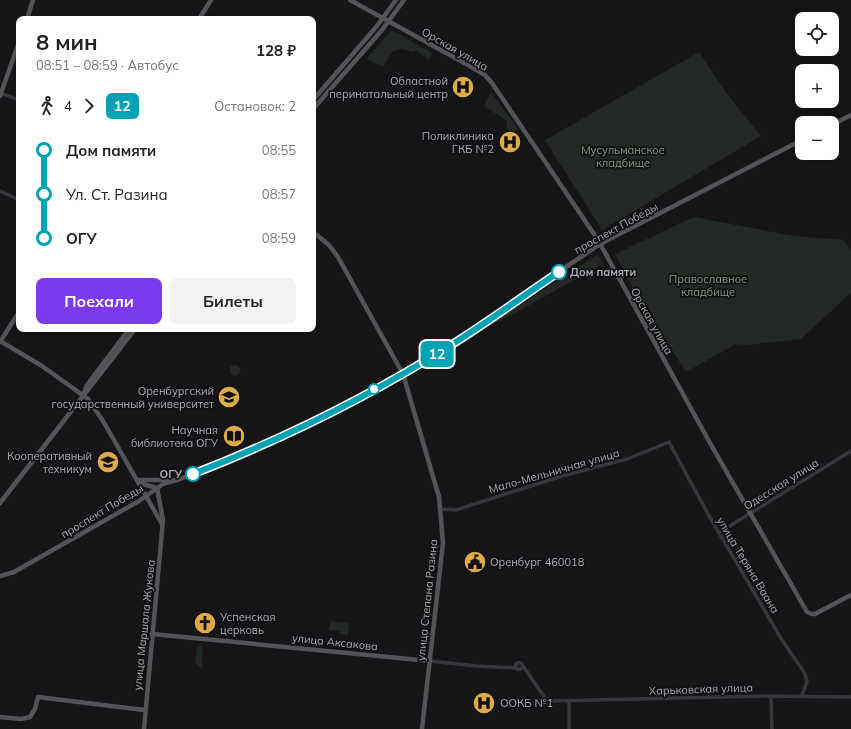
<!DOCTYPE html>
<html lang="ru">
<meta charset="utf-8">
<style>
:root{--surface:#fff;--page:#f2f2f2;--text:#222;--muted:#767676;--accent:#7c3aed}
body{margin:0;font-family:Mulish,sans-serif;background:var(--page);color:var(--text);height:100vh;display:flex;flex-direction:column;font-size:15px;white-space:nowrap}
*{box-sizing:border-box;margin:0}
p{font-size:13px;color:var(--muted)}
.icon{flex:none;width:22px;height:22px;fill:none;stroke:currentColor;stroke-width:2;stroke-linecap:round;stroke-linejoin:round}
.map{position:relative;flex:1;overflow:hidden}
.panel{position:absolute;left:16px;top:16px;width:300px;height:316px;display:flex;flex-direction:column;background:var(--surface);border-radius:8px;box-shadow:0 2px 6px #0003}
.panel>*{flex:none}
.badge{padding:0 8px;border-radius:6px;font-size:14px;line-height:26px}
.controls{position:absolute;left:795px;top:12px;display:grid;gap:8px}
.controls a{display:grid;place-items:center;width:44px;height:44px;border-radius:8px;background:var(--surface);box-shadow:0 2px 6px #0003;font-size:20px}
.map>.badge{position:absolute;translate:-50% -50%;box-shadow:0 0 0 2px #fff}
.legs{display:flex;align-items:center;gap:6px;height:44px;padding:0 20px;font-size:13px}
.legs p{margin-inline-start:auto}
.headline{display:flex;align-items:center;justify-content:space-between;height:68px;padding:0 20px}
h1{font-size:22px;font-weight:700;line-height:30px}
.primary-button{display:flex;gap:8px;margin-top:auto;padding:8px 20px}
.primary-button a{flex:1;height:46px;border-radius:8px;background:var(--accent);color:#fff;font-size:16px;font-weight:700;line-height:46px;text-align:center}
.primary-button a+a{background:var(--page);color:var(--text)}
ul{padding:0 20px;list-style:none}
li{display:flex;align-items:center;gap:14px;height:44px;font-size:15px}
li i{display:grid;place-items:center;width:6px;height:100%;margin:0 5px;background:currentColor}
li i::after{content:'';width:10px;height:10px;margin:-5px;border:3px solid;border-radius:50%;background:var(--surface)}
li p{margin-inline-start:auto}
li:first-child i{background:linear-gradient(#0000 50%,currentColor 0)}
li:last-child i{background:linear-gradient(currentColor 50%,#0000 0)}
.map>svg:first-child{display:block}
.green{fill:#222823}
.lines{fill:none;stroke-linecap:round;stroke-linejoin:round}
.minor{stroke:#37373b;stroke-width:3.5}
.major{stroke:#53545a;stroke-width:4.5}
.line-1-casing{stroke:#fff;stroke-width:9}
.line-1{stroke:#00a3b4;stroke-width:6}
.stop-1-dot{fill:#fff;stroke:#00a3b4;stroke-width:2}
.labels{text-anchor:middle;stroke-width:3.5;stroke-linejoin:round;paint-order:stroke}
.street-label{font-size:11px;fill:#a9acb5;stroke:#101012}
.poi-label{font-size:11px;fill:#a9acb5;stroke:#101012;text-anchor:end}
.park-label{font-size:11px;fill:#829e84;stroke:#101012}
.stop-label{font-size:11px;font-weight:bold;fill:#a9acb5;stroke:#101012;text-anchor:start}
</style>
<div class="map">
<svg width="851" height="729" viewBox="0 0 851 729">
<rect width="100%" height="100%" fill="#151517"/>
<g class="green">
<path d="M392,30L432,53L429,60L416,50L414,52L401,49L393,51L383,67L366,59Z"/>
<path d="M699,52L727,94L761,136L602,230L545,140Z"/>
<path d="M491,92L518,129L513,133L507,132V121L484,106Z"/>
<path d="M694,217L794,236L844,240L851,251V293L801,339L746,345L736,344L686,372L635,292L615,254Z"/>
<path d="M598,254L603,264L497,323L496,321Z"/>
<circle cx="235" cy="370" r="5.5"/>
<path d="M330,621L349,623L348,635L340,634V631L329,630Z"/>
<path d="M197,646H203L202,668L195,663Z"/>
</g>
<g class="lines">
<g class="minor">
<path d="M0,93L19,100"/>
<path d="M0,191L19,200"/>
<path d="M441,509L456,510L562,476L627,459L669,442L709,516L782,640L804,672L807,681L802,696"/>
<path d="M720,532L851,451"/>
<path d="M430,661L476,666L516,668"/>
<circle cx="519" cy="666" r="3.5"/>
<path d="M523,666L545,698L551,701L764,696L851,697"/>
<path d="M771,696L772,729"/>
<path d="M569,701V729"/>
</g>
<g class="major">
<path d="M350,0L468,65L485,75L492,83L598,240L710,443L807,612L812,614H815L851,595"/>
<path d="M27,19L33,0"/>
<path d="M199,19L211,0"/>
<path d="M0,96L19,42"/>
<path d="M313,100L377,26L396,0"/>
<path d="M313,109L382,30L404,0"/>
<path d="M832,125L851,115"/>
<path d="M313,232L329,245L338,257L403,374L439,497L443,543L422,729"/>
<path d="M0,341L42,366L88,399L103,421L162,524"/>
<path d="M0,342L19,312"/>
<path d="M84,393L87,385L129,329"/>
<path d="M137,480H173"/>
<path d="M139,483L157,488"/>
<path d="M0,503L135,329"/>
<path d="M0,576L14,572L139,501L163,484L180,479L257,449L396,378L452,344L600,244L802,140"/>
<path d="M152,634L430,661"/>
<path d="M0,717L21,719L30,717L35,709L38,697L144,710"/>
<path d="M144,729L163,520L157,488"/>
</g>
</g>
<g class="lines">
<g class="line-1-casing">
<path id="line-1" d="M193,474C283,439 370,396 451,345C488,322 523,296 559,272"/>
</g>
<use href="#line-1" class="line-1"/>
</g>
<defs>
<g id="hospital-disc" transform="scale(1.15)"><circle r="9.5" fill="#deab46" stroke="#101012"/><path d="M-5-5h3v3.5h4V-5h3V5h-3V1.5h-4V5h-3Z" fill="#111"/></g>
<g id="university-disc" transform="scale(1.15)"><circle r="9.5" fill="#deab46" stroke="#101012"/><path d="M0-5L7-2L0 1L-7-2ZM-4 1L0 2.5L4 1V4Q0 6-4 4Z" fill="#111"/></g>
<g id="library-disc" transform="scale(1.15)"><circle r="9.5" fill="#deab46" stroke="#101012"/><path d="M-6-4Q-3-5.5-.7-3.5V5Q-3 3-6 4ZM6-4Q3-5.5 .7-3.5V5Q3 3 6 4Z" fill="#111"/></g>
<g id="civic-disc" transform="scale(1.15)"><circle r="9.5" fill="#deab46" stroke="#101012"/><path d="M-.6-6.5H3V-4.5H.6V-3L4-1V1h2V6H-6V1h2V-1L-.6-3ZM-1.2 2.5V6h2.4V2.5Z" fill="#111"/></g>
<g id="church-disc" transform="scale(1.15)"><circle r="9.5" fill="#deab46" stroke="#101012"/><path d="M-1.2-6h2.4v3.5h3.3v2.4h-3.3V6h-2.4V-.1h-3.3v-2.4h3.3Z" fill="#111"/></g>
</defs>
<g fill-rule="evenodd">
<use href="#hospital-disc" x="463" y="87"/>
<use href="#hospital-disc" x="510" y="142"/>
<use href="#university-disc" x="229" y="397"/>
<use href="#library-disc" x="234" y="436"/>
<use href="#university-disc" x="108" y="462"/>
<use href="#civic-disc" x="475" y="562"/>
<use href="#church-disc" x="205" y="623"/>
<use href="#hospital-disc" x="484" y="703"/>
</g>
<g class="stop-1-dot">
<circle cx="559" cy="272" r="7"/>
<circle cx="374" cy="389" r="5"/>
<circle cx="193" cy="474" r="7"/>
</g>
<g class="labels">
<g class="street-label">
<text transform="translate(455 49) rotate(30)" y="4">Орская улица</text>
<text transform="translate(616 228) rotate(-29)" y="4">проспект Победы</text>
<text transform="translate(652 321) rotate(61)" y="4">Орская улица</text>
<text transform="translate(554 471) rotate(-16)" y="4">Мало-Мельничная улица</text>
<text transform="translate(781 484) rotate(-32)" y="4">Одесская улица</text>
<text transform="translate(102 511) rotate(-31)" y="4">проспект Победы</text>
<text transform="translate(748 565) rotate(59)" y="4">улица Теряна Ваана</text>
<text transform="translate(427 600) rotate(-84)" y="4">улица Степана Разина</text>
<text transform="translate(144 625) rotate(-84)" y="4">улица Маршала Жукова</text>
<text transform="translate(335 642) rotate(6)" y="4">улица Аксакова</text>
<text transform="translate(701 689) rotate(-2)" y="4">Харьковская улица</text>
</g>
<g class="poi-label">
<text x="448" y="85">Областной<tspan x="448" dy="13">перинатальный центр</tspan></text>
<text x="494" y="140">Поликлиника<tspan x="494" dy="13">ГКБ №2</tspan></text>
<text x="214" y="395">Оренбургский<tspan x="214" dy="13">государственный университет</tspan></text>
<text x="218" y="434">Научная<tspan x="218" dy="13">библиотека ОГУ</tspan></text>
<text x="92" y="460">Кооперативный<tspan x="92" dy="13">техникум</tspan></text>
<text x="490" y="566" text-anchor="start">Оренбург 460018</text>
<text x="220" y="621" text-anchor="start">Успенская<tspan x="220" dy="13">церковь</tspan></text>
<text x="500" y="707" text-anchor="start">ООКБ №1</text>
</g>
<g class="park-label">
<text x="623" y="154">Мусульманское<tspan x="623" dy="13">кладбище</tspan></text>
<text x="708" y="283">Православное<tspan x="708" dy="13">кладбище</tspan></text>
</g>
<g class="stop-label">
<text x="570" y="276">Дом памяти</text>
<text x="182" y="478" text-anchor="end">ОГУ</text>
</g>
</g>
</svg>
<div class="controls">
<a><svg class="icon" aria-label="locate" viewBox="0 0 24 24"><circle cx="12" cy="12" r="6"/><path d="M12 2v4M12 18v4M2 12h4M18 12h4"/></svg></a>
<a>+</a>
<a>−</a>
</div>
<b class="badge" style="left:437px;top:354px;background:#00a3b4;color:#fff">12</b>
<section class="panel">
<div class="headline"><div><h1>8 мин</h1><p>08:51 – 08:59 · Автобус</p></div><b>128 ₽</b></div>
<div class="legs"><svg class="icon" aria-label="walk" viewBox="0 0 24 24"><circle cx="13" cy="4" r="2"/><path d="M13 8l-2 6 4 7M11 14l-3 7M7 12l3-4h3l4 4"/></svg>4<svg class="icon" aria-label="forward" viewBox="0 0 24 24"><path d="M9 5l7 7-7 7"/></svg><b class="badge" style="background:#00a3b4;color:#fff">12</b><p>Остановок: 2</p></div>
<ul>
<li><i style="color:#00a3b4"></i><b>Дом памяти</b><p>08:55</p></li>
<li><i style="color:#00a3b4"></i><span>Ул. Ст. Разина</span><p>08:57</p></li>
<li><i style="color:#00a3b4"></i><b>ОГУ</b><p>08:59</p></li>
</ul>
<div class="primary-button"><a>Поехали</a><a>Билеты</a></div>
</section>
</div>
